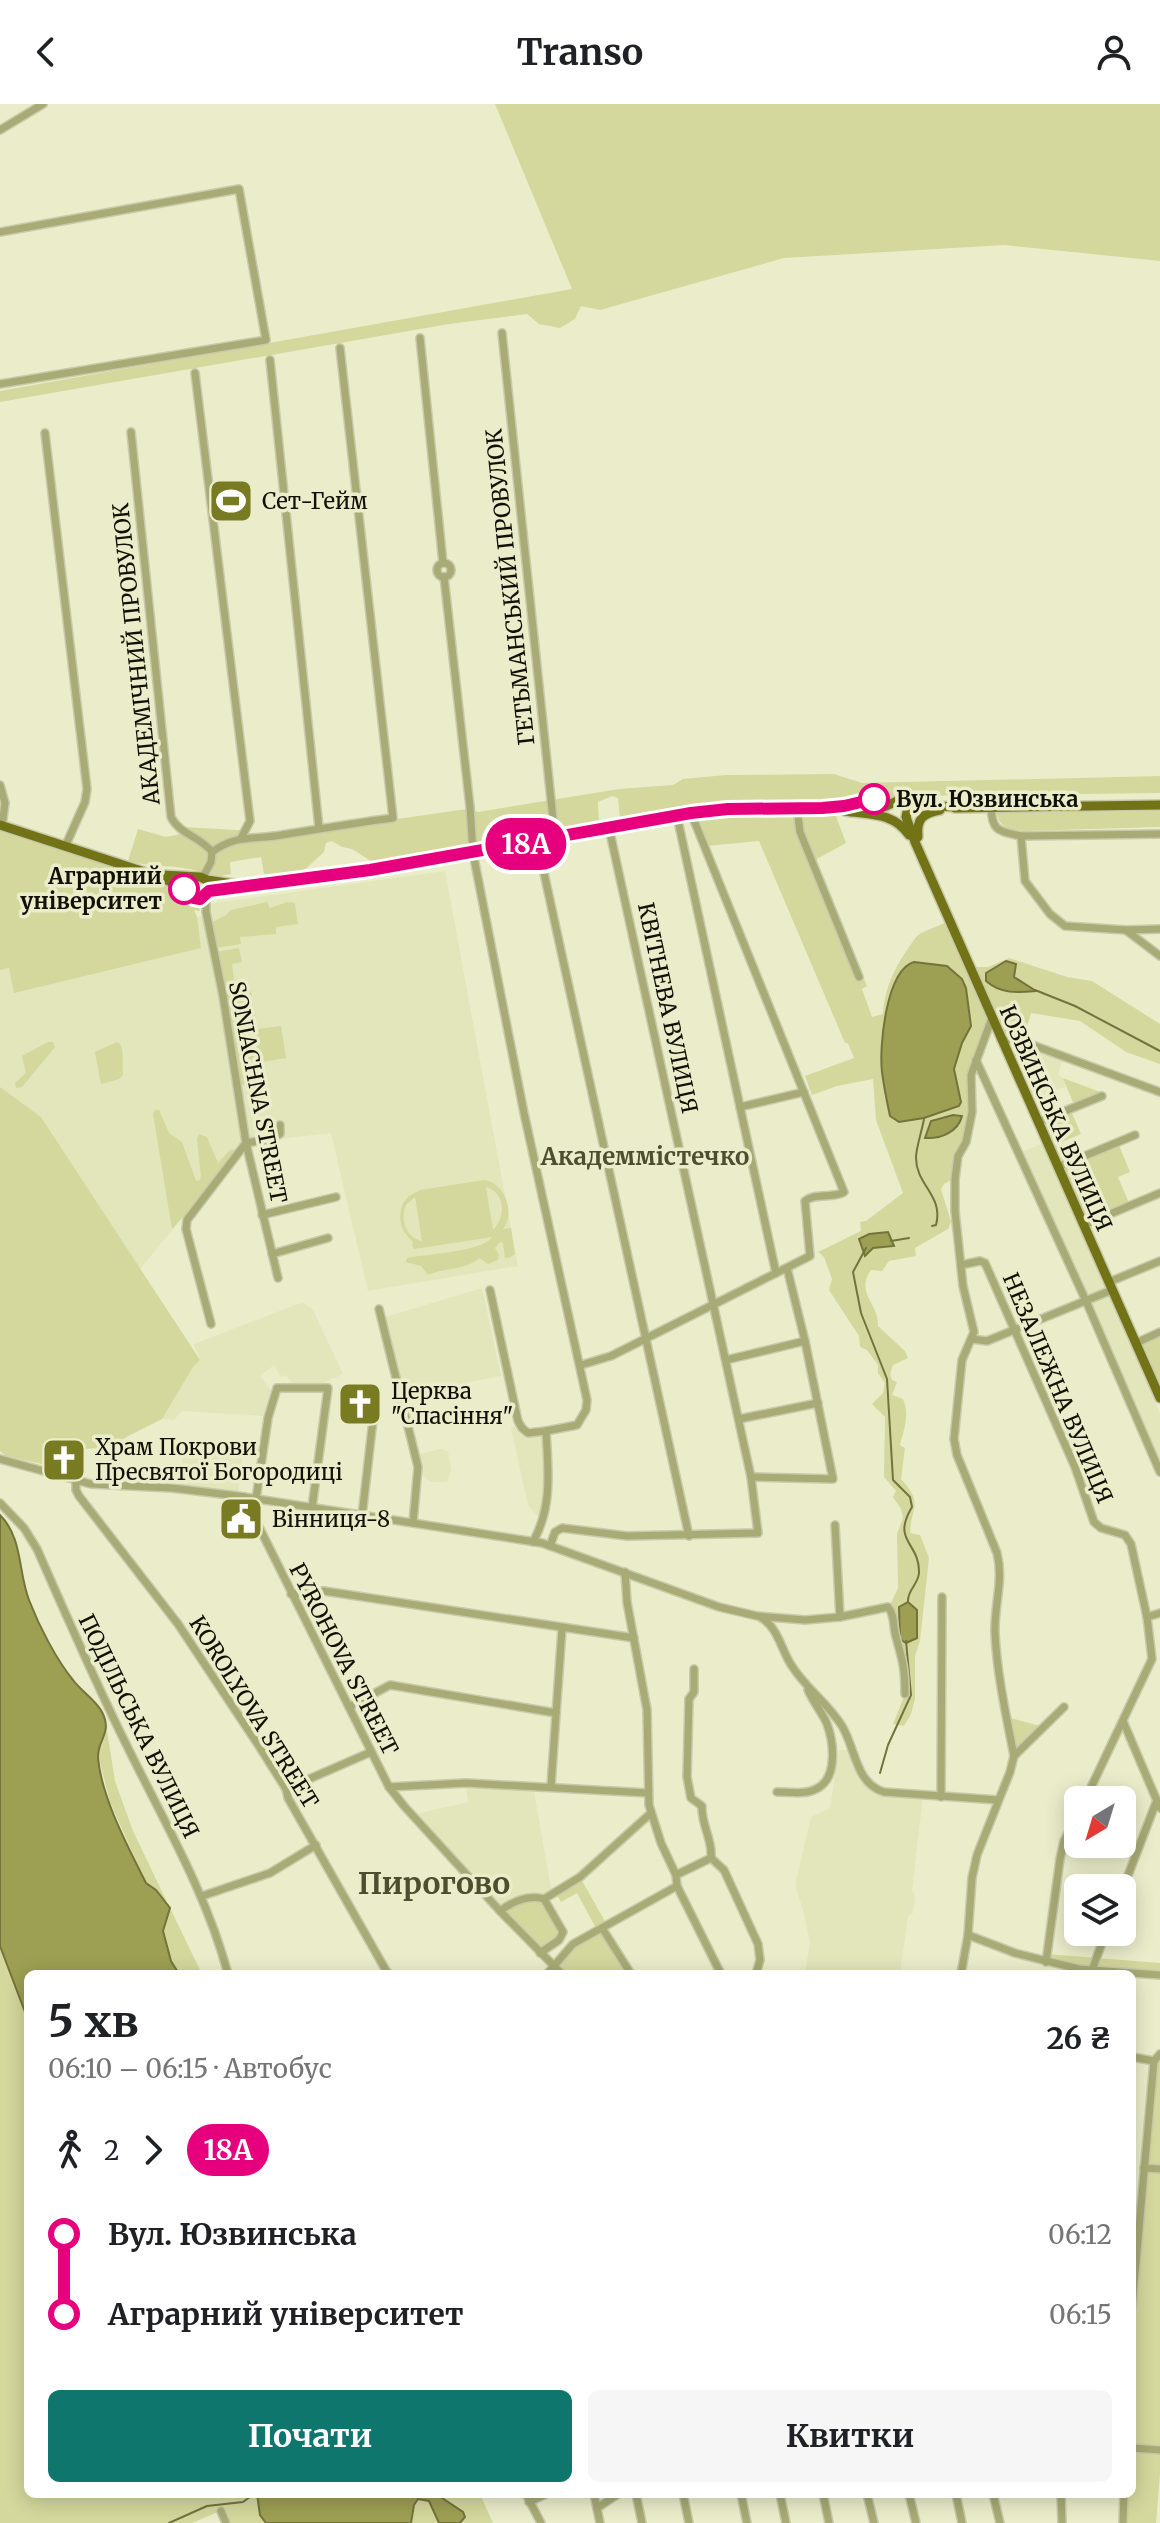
<!DOCTYPE html>
<html lang="uk">
<meta charset="utf-8">
<style>
:root{--surface:#fff;--page:#f6f6f6;--text:#202124;--muted:#757577;--accent:#0f766e}
body{margin:0;font-family:Merriweather,serif;background:var(--page);color:var(--text);height:100vh;display:flex;flex-direction:column;font-size:30px;white-space:nowrap}
*{box-sizing:border-box;margin:0}
p{font-size:26px;color:var(--muted)}
.icon{flex:none;width:44px;height:44px;fill:none;stroke:currentColor;stroke-width:2;stroke-linecap:round;stroke-linejoin:round}
.map{position:relative;flex:1;overflow:hidden}
.details{position:absolute;left:24px;top:1866px;width:1112px;height:528px;display:flex;flex-direction:column;background:var(--surface);border-radius:12px;box-shadow:0 4px 20px #0003}
.details>*{flex:none}
.badge{padding:0 16px;border-radius:26px;font-size:28px;line-height:52px}
.needle{width:52px;rotate:218deg}
.fabs{position:absolute;left:1064px;top:1682px;display:grid;gap:16px}
.fabs a{display:grid;place-items:center;width:72px;height:72px;border-radius:12px;background:var(--surface);box-shadow:0 4px 20px #0003;font-size:40px}
.map>.badge{position:absolute;translate:-50% -50%;box-shadow:0 0 0 4px #fff}
.legs{display:flex;align-items:center;gap:12px;height:88px;padding:0 24px;font-size:26px}
.legs p{margin-inline-start:auto}
.summary{display:flex;align-items:center;justify-content:space-between;height:136px;padding:0 24px}
h1{font-size:44px;font-weight:700;line-height:60px}
.button{display:flex;gap:16px;margin-top:auto;padding:16px 24px}
.button a{flex:1;height:92px;border-radius:12px;background:var(--accent);color:#fff;font-size:32px;font-weight:700;line-height:92px;text-align:center}
.button a+a{background:var(--page);color:var(--text)}
ul{padding:0 24px;list-style:none}
li{display:flex;align-items:center;gap:28px;height:80px;font-size:30px}
li i{display:grid;place-items:center;width:12px;height:100%;margin:0 10px;background:currentColor}
li i::after{content:'';width:20px;height:20px;margin:-10px;border:6px solid;border-radius:50%;background:var(--surface)}
li p{margin-inline-start:auto}
li:first-child i{background:linear-gradient(#0000 50%,currentColor 0)}
li:last-child i{background:linear-gradient(currentColor 50%,#0000 0)}
header{display:flex;justify-content:space-between;align-items:center;height:104px;padding:0 24px;background:var(--surface);font-size:36px;font-weight:700}
.map>svg:first-child{display:block}
.built{fill:#e3e5ba}
.green{fill:#d4d89c;fill-rule:evenodd}
.water{fill:#9d9f52;stroke:#73743b;stroke-width:2}
.lines{fill:none;stroke-linecap:round;stroke-linejoin:round}
.stream{stroke:#73743b;stroke-width:2}
.minor-casing{stroke:#c8caaa;stroke-width:10}
.major-casing{stroke:#c8caaa;stroke-width:12}
.minor{stroke:#a8ab75;stroke-width:7}
.major{stroke:#717316;stroke-width:9}
.line-1-casing{stroke:#fff;stroke-width:18}
.line-1{stroke:#e6007e;stroke-width:12}
.stop-1-dot{fill:#fff;stroke:#e6007e;stroke-width:4}
.labels{text-anchor:middle;stroke-width:7;stroke-linejoin:round;paint-order:stroke}
.poi-label{font-size:22px;fill:#101005;stroke:#ebedca;text-anchor:start}
.street-label{font-size:22px;fill:#101005;stroke:#ebedca}
.stop-label{font-size:22px;font-weight:bold;fill:#101005;stroke:#ebedca;text-anchor:start}
.neighbourhood-label{font-size:24px;font-weight:bold;fill:#4d4e30;stroke:#ebedca}
.district-label{font-size:30px;font-weight:bold;fill:#4d4e30;stroke:#ebedca}
</style>
<header><svg class="icon" aria-label="back" viewBox="0 0 24 24"><path d="M15 5l-7 7 7 7"/></svg>Transo<svg class="icon" aria-label="person" viewBox="0 0 24 24"><circle cx="12" cy="8" r="4"/><path d="M4 21q1-7 8-7t8 7"/></svg></header>
<div class="map">
<svg width="1160" height="2419" viewBox="0 0 1160 2419">
<rect width="100%" height="100%" fill="#ebedca"/>
<g class="built">
<path d="M445,767L518,1162L368,1187L331,1029L246,1039L189,1111L182,1114L140,1165L41,1013L0,983V866L9,864L14,888L200,844L197,813L208,811V800Z"/>
<path d="M1022,940L1063,954L1058,971L1063,974L1067,982L1042,992L1030,966Z"/>
<path d="M1042,1040L1107,1187L1087,1195L1019,1049Z"/>
<path d="M482,1184L501,1272L403,1290L385,1213Z"/>
<path d="M1109,1191L1160,1309V1361L1090,1202L1091,1199Z"/>
<path d="M303,1198L313,1206L343,1270L317,1282H294L286,1271L281,1273L274,1261L260,1272L271,1286L263,1312L182,1307L174,1316L162,1315L193,1263L200,1256L194,1240Z"/>
<path d="M520,1321L528,1329L546,1327L544,1413L537,1412L528,1401L511,1324Z"/>
<path d="M183,1342L243,1345L238,1392L180,1385Z"/>
<path d="M442,1345L448,1348L450,1359L451,1367L447,1378H431L422,1371L419,1350Z"/>
<path d="M839,1646H851L874,1685L923,1691L912,1787L915,1790L913,1809L908,1812L900,1870H805L810,1838L803,1806L795,1781L811,1713L830,1704Z"/>
<path d="M466,1679L533,1682L552,1790L500,1807L411,1711L468,1698Z"/>
</g>
<g class="green">
<path d="M495,0H1160V157L1004,141L784,154L600,206L581,202L575,215L560,224L539,220L527,210L449,220L0,298V287L572,185Z"/>
<path d="M834,670L862,679L1160,672V689L903,692L896,688L891,695L857,698L788,697L720,700L620,715L618,694L612,692L598,698L599,720L411,752L371,757L352,745L342,743L332,737L326,739L324,748L301,769L264,770L261,753L230,758L231,770L215,773L207,770L215,749L227,739L467,705L478,708L619,685L673,681L683,675L726,671Z"/>
<path d="M1160,707V723L1023,727C1009,724 999,724 997,709Z"/>
<path d="M836,712L846,739L815,756L867,882L862,885L872,913L883,910C885,879 898,858 916,833L921,829L947,818L991,914L971,971L973,998L953,1075L944,1080L941,1085L951,1118L948,1125L915,1144L916,1152L889,1157L882,1167L871,1166C855,1190 879,1199 878,1222L905,1247L908,1254L893,1261L890,1270L892,1276L897,1278L892,1291L903,1295C910,1311 904,1325 900,1341L905,1344L901,1375C924,1400 911,1402 910,1429L920,1431L929,1454L920,1537L915,1552V1595L911,1610L904,1622L893,1620L905,1590L890,1501L898,1484L897,1430L903,1414L901,1405L893,1393L896,1387L884,1373L885,1313L872,1300L883,1289L885,1279L878,1269V1261L867,1246L860,1243L859,1232L829,1186L832,1175L824,1153L818,1148L861,1127L860,1118L866,1117L903,1089L876,1016L873,975L837,982L812,991L805,972L854,954L848,939H845L759,737L707,742L697,717L725,713Z"/>
<path d="M182,723L238,726H244L237,732L213,741Z"/>
<path d="M138,725L166,733L181,730C200,740 217,744 201,768C177,760 153,764 128,757Z"/>
<path d="M0,726L167,781L181,796L198,802L200,807L194,806L197,813L201,844L14,889L9,864L0,866Z"/>
<path d="M267,798L270,804L287,798L295,799L298,820L276,823V830L240,833L241,840L216,844L211,819L226,811L231,806Z"/>
<path d="M239,844L242,858L232,860L234,876L245,878L251,888L257,925L281,922L286,954L249,960L252,979L238,982L216,848Z"/>
<path d="M1009,854L1067,873L1092,877L1160,920V960L1126,948L1080,917L1031,909L1022,940L1030,966L1042,992L1033,997L976,863H988Z"/>
<path d="M48,938H53L55,943L22,983L16,984L15,979L26,969L22,952Z"/>
<path d="M117,938L121,941C124,952 122,960 123,971L119,975L101,980L95,948Z"/>
<path d="M1063,974L1103,989L1075,1003Z"/>
<path d="M0,983L41,1013L200,1256L193,1263L162,1315L105,1344L54,1346L51,1362L6,1352L0,1347Z"/>
<path d="M155,1006H159L169,1029L182,1038L196,1077L200,1076L201,1072L197,1035L199,1030L207,1033L218,1059L231,1045L239,1048L189,1111L182,1114L172,1125L153,1010Z"/>
<path d="M1071,1007L1081,1030L1062,1038L1069,1055L1060,1059L1043,1019Z"/>
<path d="M1119,1041L1130,1068L1118,1073L1129,1099L1086,1118L1063,1064Z"/>
<path d="M484,1076C505,1079 516,1109 503,1125L511,1124L515,1150L509,1154H505L503,1139L500,1138L495,1144L499,1151L498,1156L488,1160L479,1154C465,1167 445,1163 428,1171L421,1162L406,1158L407,1154C426,1150 482,1148 492,1133L414,1145L412,1142L413,1138C401,1127 397,1115 403,1099L409,1092L420,1086ZM486,1083C506,1089 506,1112 493,1126ZM415,1093L422,1137H421C405,1132 400,1116 406,1101Z"/>
<path d="M1160,1228V1283L1140,1237Z"/>
<path d="M1007,1613L1044,1623L1014,1652Z"/>
<path d="M107,1626L115,1677L133,1727L167,1798L156,1786L146,1779L110,1698L98,1651Z"/>
<path d="M580,1773L607,1821L602,1823L631,1870H562L556,1863L573,1840L597,1826L577,1789L561,1798L555,1788Z"/>
<path d="M541,1793L563,1828L540,1849L500,1807L512,1798Z"/>
<path d="M170,1804L202,1870H179L171,1857L163,1826Z"/>
<path d="M0,1842L28,1916V2390H257L260,2411L266,2419H226L220,2407L192,2419H0Z"/>
<path d="M1047,1850L1160,1859V1871L1046,1858Z"/>
<path d="M1160,1950V2370L1156,2419H1123L1124,2390H1132V2204L1154,1957Z"/>
<path d="M422,2390H480L493,2419H411L414,2401Z"/>
</g>
<g class="water">
<path d="M1006,857L1016,860L1014,873L1036,887C1017,889 1001,890 986,877V869Z"/>
<path d="M914,858L947,862L962,875L966,884L971,922L962,939L954,965L961,998L959,1002L924,1014L899,1018L890,1012C887,998 884,983 882,968C879,943 886,866 914,858Z"/>
<path d="M953,1011L962,1012C958,1028 941,1035 925,1034L931,1017Z"/>
<path d="M888,1128L894,1142L873,1144L865,1152L859,1135L869,1130Z"/>
<path d="M0,1411C23,1434 18,1468 29,1496C39,1522 56,1555 73,1576C81,1587 96,1596 102,1608C113,1629 97,1636 98,1654C102,1695 128,1743 146,1779L156,1786L170,1804L163,1827L171,1857L179,1870H28V1916L0,1842Z"/>
<path d="M908,1498L917,1506V1534L906,1539L900,1535L899,1503Z"/>
<path d="M257,2390H436L463,2408L465,2413L460,2419H439L429,2397L418,2395L414,2401L411,2419H266L260,2411Z"/>
</g>
<g class="lines">
<g class="stream">
<path d="M1035,886L1075,902L1160,947"/>
<path d="M924,1015C922,1027 916,1043 916,1054C916,1081 944,1092 936,1121L932,1122"/>
<path d="M891,1137L909,1134"/>
<path d="M866,1144L853,1168L861,1209L887,1275L893,1376L910,1393L912,1403C891,1438 920,1438 919,1469C918,1481 907,1486 908,1498"/>
<path d="M880,1669L888,1641L911,1591L906,1537"/>
<path d="M169,2419L207,2402L243,2398L254,2390"/>
</g>
<g class="minor-casing">
<g id="minor">
<path d="M0,26L43,0"/>
<path d="M0,128L239,85L266,236L0,280"/>
<path d="M502,229L555,734"/>
<path d="M420,234L443,459"/>
<path d="M270,256L319,724"/>
<path d="M195,269L250,717L241,734"/>
<path d="M131,328L171,713C180,731 200,732 212,748"/>
<path d="M45,329L87,685L85,698L65,743"/>
<circle cx="444" cy="466" r="7"/>
<path d="M444,473L470,703L473,749L524,1009L587,1296L586,1306L577,1321L546,1327C548,1366 553,1402 533,1438"/>
<path d="M0,681L5,699L2,722"/>
<path d="M991,703C992,728 999,727 1021,732L1025,777L1050,810L1065,822L1126,826L1160,825"/>
<path d="M797,705L800,728L859,873"/>
<path d="M677,712L776,1169"/>
<path d="M1021,732L1160,730"/>
<path d="M537,737L689,1432"/>
<path d="M203,773L211,758L212,748C237,730 253,736 282,731C319,725 355,719 393,714L340,244"/>
<path d="M206,792V808L223,892L246,1039L278,1174"/>
<path d="M1127,827L1160,852"/>
<path d="M1001,936H1019L1160,988"/>
<path d="M976,956L1086,1197L1160,1368"/>
<path d="M740,1003L804,988"/>
<path d="M1038,1018L1102,992"/>
<path d="M1058,1063L1135,1031"/>
<path d="M262,1111L336,1093"/>
<path d="M1084,1121L1160,1089"/>
<path d="M272,1150L328,1134"/>
<path d="M961,1161L980,1157L985,1159L1075,1363L1094,1418L1101,1424L1125,1431L1131,1440L1147,1513L1152,1555L1085,1696"/>
<path d="M1109,1178L1160,1157"/>
<path d="M490,1186L518,1317L522,1324L528,1329L546,1327"/>
<path d="M379,1205L418,1363L413,1419"/>
<path d="M211,1220L186,1125L187,1116L246,1039L271,1035L280,1030V1021"/>
<path d="M972,1235L987,1237L1112,1186"/>
<path d="M1136,1239L1160,1228"/>
<path d="M726,1256L805,1237"/>
<path d="M581,1261L611,1252L810,1152L805,1097C816,1088 833,1095 844,1088L691,709"/>
<path d="M739,1315L818,1299"/>
<path d="M0,1355L91,1380L172,1384L238,1392L542,1439L719,1503L757,1512L805,1516L840,1513L888,1503C895,1511 893,1523 896,1533C903,1558 905,1564 905,1590"/>
<path d="M751,1373L833,1375L805,1237L787,1164"/>
<path d="M76,1376V1386L79,1392L178,1520L257,1639L286,1685L288,1694L388,1870"/>
<path d="M244,1393L389,1683L404,1702L500,1807L562,1870"/>
<path d="M256,1395L268,1314L277,1284H328L312,1404"/>
<path d="M0,1399L24,1424L37,1445C67,1513 96,1580 129,1646C165,1719 207,1791 228,1870"/>
<path d="M362,1412L373,1316"/>
<path d="M835,1421L840,1513"/>
<path d="M550,1442L555,1428L562,1424L627,1432L758,1429L751,1373L609,724"/>
<path d="M625,1468L627,1498L647,1606L649,1701L661,1739L676,1771L711,1754L724,1766L758,1840L760,1856L756,1870"/>
<path d="M291,1490L324,1487L634,1534"/>
<path d="M760,1513C777,1522 781,1544 790,1559C804,1583 828,1599 842,1622C856,1645 855,1679 884,1688L998,1696"/>
<path d="M1147,1513L1160,1509"/>
<path d="M694,1565V1588L689,1595L687,1673L691,1694L702,1702C701,1721 713,1736 711,1754"/>
<path d="M349,1603L390,1581L556,1609"/>
<path d="M1123,1617L1160,1704"/>
<path d="M1014,1652L1064,1603"/>
<path d="M551,1682L562,1525"/>
<path d="M389,1683L466,1679L648,1689"/>
<path d="M286,1685L371,1648"/>
<path d="M777,1688C789,1688 805,1691 816,1685C838,1675 834,1639 827,1620C822,1608 813,1598 808,1586"/>
<path d="M941,1693L942,1493"/>
<path d="M676,1771L677,1782L721,1870"/>
<path d="M1122,1787L1157,1696"/>
<path d="M202,1792L270,1769L316,1741"/>
<path d="M544,1795L580,1773L651,1709"/>
<path d="M500,1807C512,1798 529,1790 544,1795L563,1828L559,1836L540,1849"/>
<path d="M602,1824L631,1870"/>
<path d="M968,1831L1015,1849L1079,1865L1160,1871"/>
<path d="M1046,1858L1060,1755L1064,1737L1078,1710"/>
<path d="M1092,1866L1106,1828"/>
<path d="M547,1870L573,1840L677,1782"/>
<path d="M961,1870L968,1831L972,1774L977,1751L1010,1668L1014,1652C1006,1611 997,1570 995,1529C994,1500 1004,1477 997,1449L957,1351L954,1335L962,1256L974,1228L963,1182L955,1107V1075L958,1052L966,1038L972,1008L971,971L992,914"/>
<path d="M1132,1953L1154,1957L1160,1950"/>
<path d="M1144,2064L1160,2065"/>
<path d="M1132,2204L1154,1957"/>
<path d="M1132,2344L1160,2346"/>
<path d="M526,2390L541,2419"/>
<path d="M594,2390L600,2419"/>
<path d="M636,2390L642,2419"/>
<path d="M683,2390L689,2419"/>
<path d="M741,2390L747,2419"/>
<path d="M780,2390L786,2419"/>
<path d="M823,2390L829,2419"/>
<path d="M867,2390L874,2419"/>
<path d="M909,2390L916,2419"/>
<path d="M956,2390L962,2419"/>
<path d="M993,2390L1000,2419"/>
<path d="M1061,2390L1062,2419"/>
<path d="M529,2398L546,2390"/>
<path d="M597,2404L618,2390"/>
<path d="M221,2407L226,2419"/>
<path d="M1123,2419L1124,2390"/>
</g>
</g>
<g class="major-casing">
<g id="major">
<path d="M907,699L908,703L906,713L915,738L1160,1294"/>
<path d="M955,704L1160,701"/>
<path d="M845,707C870,711 893,708 909,731"/>
<path d="M0,721L160,773L184,784L194,794L200,795L209,787L370,766L691,709L728,705L884,703L899,696L913,701L958,703"/>
<path d="M918,733C916,715 923,709 940,706"/>
<path d="M162,771L200,773L207,776L234,780"/>
</g>
</g>
<use href="#minor" class="minor"/>
<use href="#major" class="major"/>
</g>
<g class="lines">
<g class="line-1-casing">
<path id="line-1" d="M184,785L194,794L200,795L209,787L370,766L691,709L728,705L822,704L844,702L874,695"/>
</g>
<use href="#line-1" class="line-1"/>
</g>
<defs>
<g id="stadium-square" transform="scale(2.3)"><rect x="-9" y="-9" width="18" height="18" rx="4" fill="#797b23" stroke="#ebedca"/><path d="M0-5a6.5 5 0 1 0 0 10a6.5 5 0 1 0 0-10ZM-3.5-1.8h7v3.6h-7Z" fill="#fff"/></g>
<g id="church-square" transform="scale(2.3)"><rect x="-9" y="-9" width="18" height="18" rx="4" fill="#797b23" stroke="#ebedca"/><path d="M-1.2-6h2.4v3.5h3.3v2.4h-3.3V6h-2.4V-.1h-3.3v-2.4h3.3Z" fill="#fff"/></g>
<g id="civic-square" transform="scale(2.3)"><rect x="-9" y="-9" width="18" height="18" rx="4" fill="#797b23" stroke="#ebedca"/><path d="M-.6-6.5H3V-4.5H.6V-3L4-1V1h2V6H-6V1h2V-1L-.6-3ZM-1.2 2.5V6h2.4V2.5Z" fill="#fff"/></g>
</defs>
<g fill-rule="evenodd">
<use href="#stadium-square" x="231" y="397"/>
<use href="#church-square" x="360" y="1300"/>
<use href="#church-square" x="64" y="1356"/>
<use href="#civic-square" x="241" y="1415"/>
</g>
<g class="stop-1-dot">
<circle cx="874" cy="695" r="14"/>
<circle cx="184" cy="785" r="14"/>
</g>
<g class="labels">
<g class="poi-label">
<text x="262" y="405">Сет-Гейм</text>
<text x="391" y="1295">Церква<tspan x="391" dy="25">"Спасіння"</tspan></text>
<text x="95" y="1351">Храм Покрови<tspan x="95" dy="25">Пресвятої Богородиці</tspan></text>
<text x="272" y="1423">Вінниця-8</text>
</g>
<g class="street-label">
<text transform="translate(510 483) rotate(-96)" y="8">ГЕТЬМАНСЬКИЙ ПРОВУЛОК</text>
<text transform="translate(136 550) rotate(-96)" y="8">АКАДЕМІЧНИЙ ПРОВУЛОК</text>
<text transform="translate(668 904) rotate(78)" y="8">КВІТНЕВА ВУЛИЦЯ</text>
<text transform="translate(258 988) rotate(79)" y="8">SONIACHNA STREET</text>
<text transform="translate(1056 1014) rotate(66)" y="8">ЮЗВИНСЬКА ВУЛИЦЯ</text>
<text transform="translate(1058 1284) rotate(67)" y="8">НЕЗАЛЕЖНА ВУЛИЦЯ</text>
<text transform="translate(344 1555) rotate(63)" y="8">PYROHOVA STREET</text>
<text transform="translate(254 1608) rotate(58)" y="8">KOROLYOVA STREET</text>
<text transform="translate(139 1622) rotate(64)" y="8">ПОДІЛЬСЬКА ВУЛИЦЯ</text>
</g>
<g class="stop-label">
<text x="896" y="703">Вул. Юзвинська</text>
<text x="162" y="780" text-anchor="end">Аграрний<tspan x="162" dy="25">університет</tspan></text>
</g>
<g class="neighbourhood-label">
<text x="645" y="1061">Академмістечко</text>
</g>
<g class="district-label">
<text x="434" y="1790">Пирогово</text>
</g>
</g>
</svg>
<div class="fabs">
<a><svg class="needle" viewBox="-14 -14 28 28"><path d="M0-13l5 13h-10z" fill="#e53935"/><path d="M0 13l5-13h-10z" fill="#757577"/></svg></a>
<a><svg class="icon" aria-label="layers" viewBox="0 0 24 24"><path d="M12 4l9 5-9 5-9-5zM3 14l9 5 9-5"/></svg></a>
</div>
<b class="badge" style="left:526px;top:740px;background:#e6007e;color:#fff">18А</b>
<section class="details">
<div class="summary"><div><h1>5 хв</h1><p>06:10 – 06:15 · Автобус</p></div><b>26 ₴</b></div>
<div class="legs"><svg class="icon" aria-label="walk" viewBox="0 0 24 24"><circle cx="13" cy="4" r="2"/><path d="M13 8l-2 6 4 7M11 14l-3 7M7 12l3-4h3l4 4"/></svg>2<svg class="icon" aria-label="forward" viewBox="0 0 24 24"><path d="M9 5l7 7-7 7"/></svg><b class="badge" style="background:#e6007e;color:#fff">18А</b></div>
<ul>
<li><i style="color:#e6007e"></i><b>Вул. Юзвинська</b><p>06:12</p></li>
<li><i style="color:#e6007e"></i><b>Аграрний університет</b><p>06:15</p></li>
</ul>
<div class="button"><a>Почати</a><a>Квитки</a></div>
</section>
</div>
